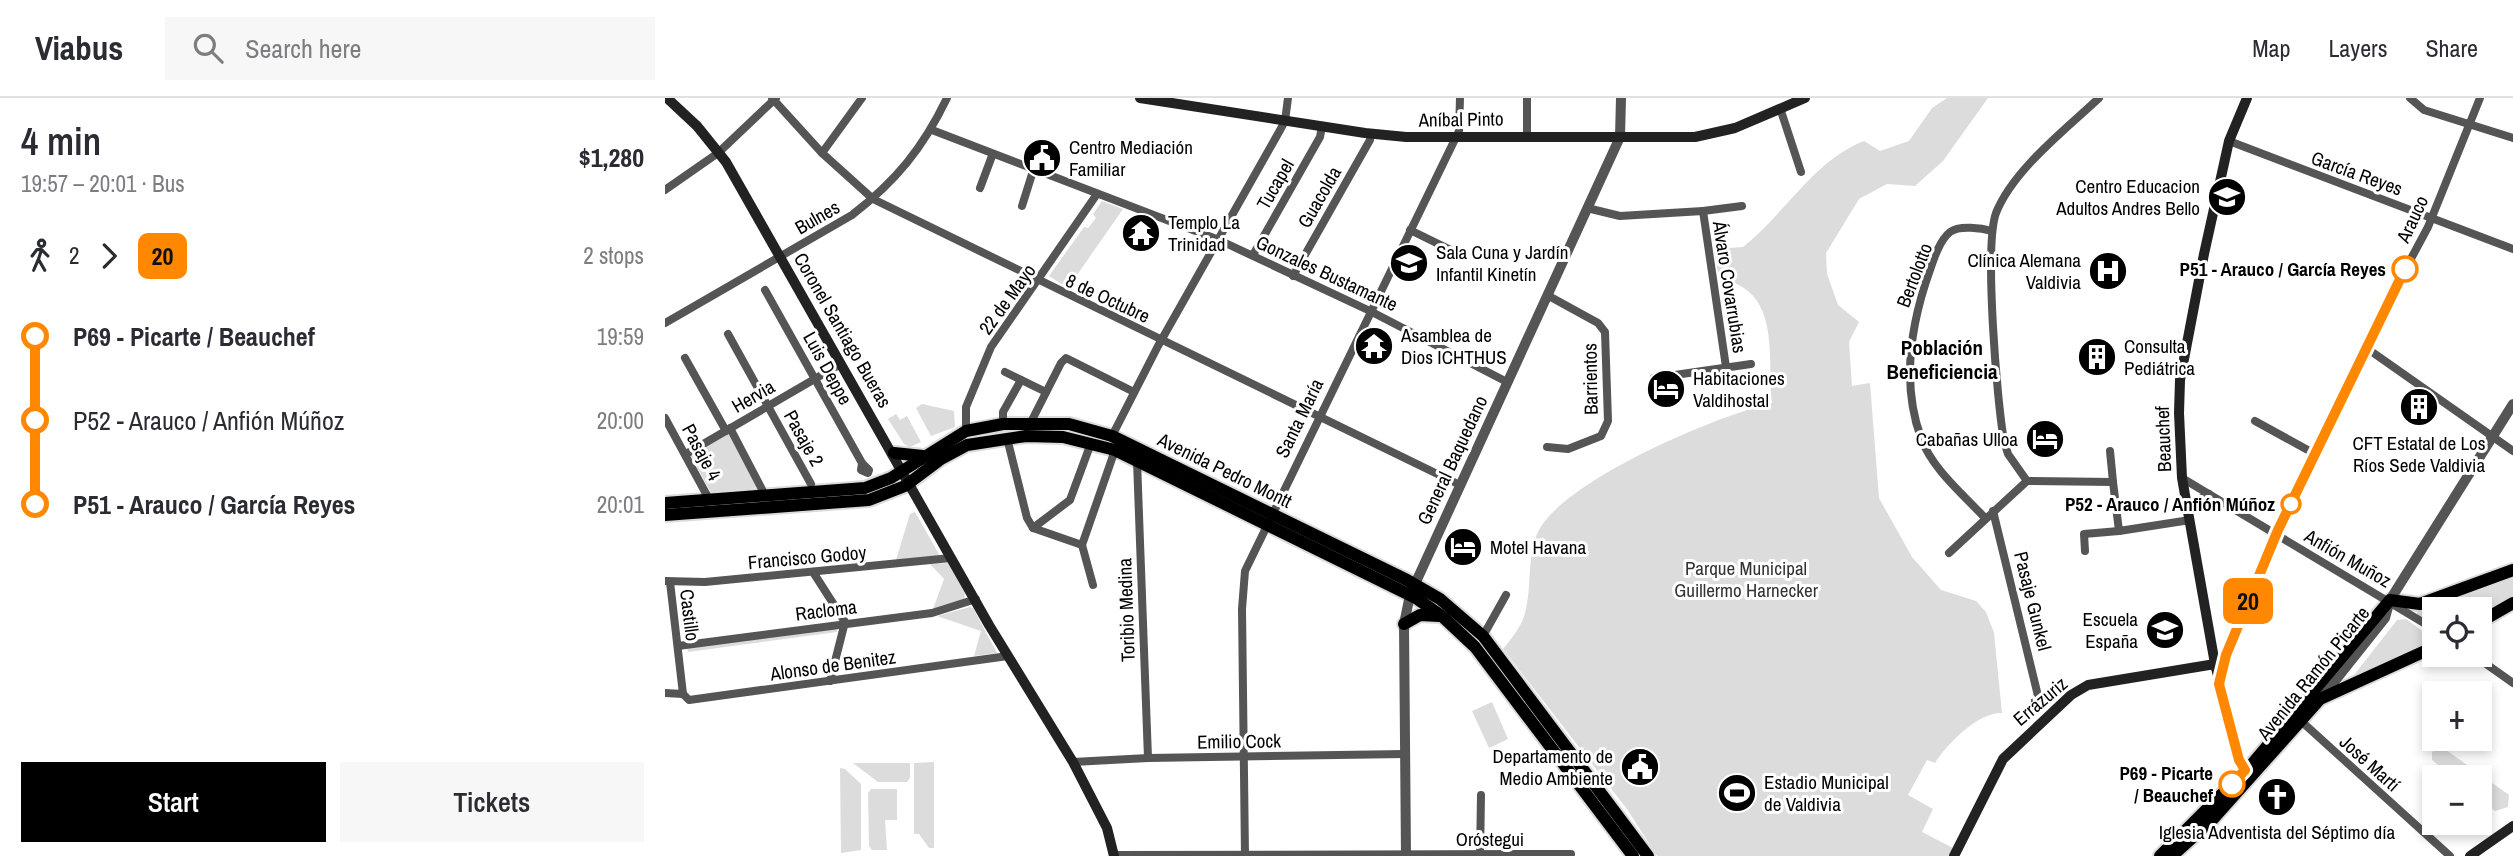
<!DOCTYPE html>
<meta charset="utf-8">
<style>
:root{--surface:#fff;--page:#f7f7f7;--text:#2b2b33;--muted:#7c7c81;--line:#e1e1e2;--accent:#000}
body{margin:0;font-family:"Archivo Narrow",sans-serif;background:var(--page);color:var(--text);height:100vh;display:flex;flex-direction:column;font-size:26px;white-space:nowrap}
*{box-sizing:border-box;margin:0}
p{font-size:23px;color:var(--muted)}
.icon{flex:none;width:38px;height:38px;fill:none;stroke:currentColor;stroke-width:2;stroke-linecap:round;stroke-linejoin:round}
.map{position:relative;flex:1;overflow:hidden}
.sheet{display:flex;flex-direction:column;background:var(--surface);width:665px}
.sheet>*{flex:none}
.badge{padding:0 14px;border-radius:10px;font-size:24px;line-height:46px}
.buttons{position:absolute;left:1757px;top:499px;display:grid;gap:14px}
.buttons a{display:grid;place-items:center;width:70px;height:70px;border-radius:0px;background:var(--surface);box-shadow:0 4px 10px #0003;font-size:35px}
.map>.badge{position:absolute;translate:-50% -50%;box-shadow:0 0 0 4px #fff}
.legs{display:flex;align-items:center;gap:10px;height:77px;padding:0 21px;font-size:23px}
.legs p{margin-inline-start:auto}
.headline{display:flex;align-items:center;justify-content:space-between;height:119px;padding:0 21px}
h1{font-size:38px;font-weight:600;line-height:52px}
.primary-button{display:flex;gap:14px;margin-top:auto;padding:14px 21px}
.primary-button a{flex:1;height:80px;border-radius:0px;background:var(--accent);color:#fff;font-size:28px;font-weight:600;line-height:80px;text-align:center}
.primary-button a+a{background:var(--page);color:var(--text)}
ul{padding:0 21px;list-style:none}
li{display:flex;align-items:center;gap:24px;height:84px;font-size:26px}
li i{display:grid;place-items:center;width:10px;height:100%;margin:0 9px;background:currentColor}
li i::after{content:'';width:18px;height:18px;margin:-9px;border:5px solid;border-radius:50%;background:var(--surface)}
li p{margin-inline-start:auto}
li:first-child i{background:linear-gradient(#0000 50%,currentColor 0)}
li:last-child i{background:linear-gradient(currentColor 50%,#0000 0)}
header{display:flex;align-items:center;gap:42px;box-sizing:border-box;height:98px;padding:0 35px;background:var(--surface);border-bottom:2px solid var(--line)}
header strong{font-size:33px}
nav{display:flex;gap:38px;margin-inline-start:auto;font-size:24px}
.search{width:490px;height:63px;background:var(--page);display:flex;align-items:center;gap:18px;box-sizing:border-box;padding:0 24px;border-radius:0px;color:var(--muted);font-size:26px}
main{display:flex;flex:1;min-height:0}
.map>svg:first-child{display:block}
.green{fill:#dcdcdc}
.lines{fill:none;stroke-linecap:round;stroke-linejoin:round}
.primary-casing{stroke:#dbdbdb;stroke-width:16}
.minor{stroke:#555;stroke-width:8}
.tertiary{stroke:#555;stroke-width:10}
.secondary{stroke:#222;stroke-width:10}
.primary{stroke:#000;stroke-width:12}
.line-1-casing{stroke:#fff;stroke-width:16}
.line-1{stroke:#f80;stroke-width:10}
.stop-1-dot{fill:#fff;stroke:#f80;stroke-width:3.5}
.labels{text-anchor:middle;stroke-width:6;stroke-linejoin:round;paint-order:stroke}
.street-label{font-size:19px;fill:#000;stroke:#fff}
.poi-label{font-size:19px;fill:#000;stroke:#fff;text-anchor:start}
.stop-label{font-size:19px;font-weight:bold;fill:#000;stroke:#fff;text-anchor:end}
.park-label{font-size:19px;fill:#333;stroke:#fff}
.neighbourhood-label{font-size:21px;font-weight:bold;fill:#000;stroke:#fff}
</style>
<header>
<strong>Viabus</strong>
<div class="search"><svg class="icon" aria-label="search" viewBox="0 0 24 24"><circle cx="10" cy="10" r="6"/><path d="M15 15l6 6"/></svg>Search here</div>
<nav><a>Map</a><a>Layers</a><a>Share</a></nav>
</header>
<main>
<section class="sheet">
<div class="headline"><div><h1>4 min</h1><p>19:57 – 20:01 · Bus</p></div><b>$1,280</b></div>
<div class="legs"><svg class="icon" aria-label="walk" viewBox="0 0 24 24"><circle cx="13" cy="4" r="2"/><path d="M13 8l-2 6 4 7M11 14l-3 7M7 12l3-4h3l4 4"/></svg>2<svg class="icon" aria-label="forward" viewBox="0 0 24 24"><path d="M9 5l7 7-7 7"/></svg><b class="badge" style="background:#f80;color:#111">20</b><p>2 stops</p></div>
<ul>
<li><i style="color:#f80"></i><b>P69 - Picarte / Beauchef</b><p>19:59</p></li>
<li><i style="color:#f80"></i><span>P52 - Arauco / Anfión Múñoz</span><p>20:00</p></li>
<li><i style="color:#f80"></i><b>P51 - Arauco / García Reyes</b><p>20:01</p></li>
</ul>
<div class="primary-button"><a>Start</a><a>Tickets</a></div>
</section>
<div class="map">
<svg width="1848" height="758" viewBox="0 0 1848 758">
<rect width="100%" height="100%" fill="#fff"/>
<g class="green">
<path d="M1282,0H1323L1278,63L1250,88L1222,86L1194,101L1161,155L1162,176L1173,207L1194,224L1184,244L1187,288L1205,285L1214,400L1247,459L1276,492L1311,503L1321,514L1329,535L1337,615C1313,614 1282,646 1270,665L1262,662L1243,697L1268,711L1257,734L1288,750L1284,758H992L962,711L838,551C846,541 857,528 860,515C867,490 862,460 872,436C894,384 1053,317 1107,305C1102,258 1117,191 1054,181L1049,151L1078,149C1120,116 1148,63 1199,43L1215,53L1244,43L1267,10Z"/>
<path d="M437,103L458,111L403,190L384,178L419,129L423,130L431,120L428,116Z"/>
<path d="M257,306L289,313L290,329L266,338L251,310Z"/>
<path d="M231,316L235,322L242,318L256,344L245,349L239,346L223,321Z"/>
<path d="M64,334L94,389L73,393V396L48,398L25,357Z"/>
<path d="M250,414L275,458L231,462L245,416Z"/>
<path d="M284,465L300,496L299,501L268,511L279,481L265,466Z"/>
<path d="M1848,476V497L1815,516V511H1769V527L1752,516L1753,512Z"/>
<path d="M305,509L308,510L332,555L309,558L316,533L272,518Z"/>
<path d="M1741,521L1768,541L1682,586L1732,522Z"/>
<path d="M171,530L172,534L23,554L22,549Z"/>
<path d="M827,604L843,641L824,650L807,613Z"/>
<path d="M1777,649L1844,697L1843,709L1830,713L1815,701V679H1788L1767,662V654Z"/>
<path d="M269,664V750H264L254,736H249V665Z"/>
<path d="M188,665H245V680L242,684H213Z"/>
<path d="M175,670L180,671L196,686V752L176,755Z"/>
<path d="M206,691H232V722H220L222,752H207L204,748L203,695Z"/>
</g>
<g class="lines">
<g class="primary-casing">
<g id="primary">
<path d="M229,355L258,358"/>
<path d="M0,405L200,390L226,380L301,333L338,326H404L447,338L742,482L775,501L818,538L983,758"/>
<path d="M0,417L204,402L240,388L276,361L302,347L361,338L398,339L450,352L751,500L778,519L810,549L968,758"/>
<path d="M1815,524L1848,505"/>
<path d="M739,526L755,517L774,518"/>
<path d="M1495,758L1587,666L1725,502L1755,506L1848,472"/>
<path d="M1507,758L1548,721L1655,601L1769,549"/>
</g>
</g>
<g class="minor">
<path d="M107,0L157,55L208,101L795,387"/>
<path d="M1434,0C1401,31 1348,72 1331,115C1319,148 1332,304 1339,343L1343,356L1362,383L1448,384L1454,433L1525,422"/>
<path d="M1745,0L1759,12L1848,40"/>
<path d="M1116,13L1136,74"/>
<path d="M267,32L554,142L705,213L842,284"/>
<path d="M862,37V0"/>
<path d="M1564,43L1848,151"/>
<path d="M157,55L197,0"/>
<path d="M315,90L327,58"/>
<path d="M0,92L53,55L111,0"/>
<path d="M357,108L368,73"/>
<path d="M922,110L955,118L1038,113"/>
<path d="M745,132L792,155"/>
<path d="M588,157L655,39L657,28"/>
<path d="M628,178L705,42V35"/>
<path d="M100,192L197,365L204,372L203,375L196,372L197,365"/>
<path d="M0,225L187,117C231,83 258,50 282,0"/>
<path d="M63,236L146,386"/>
<path d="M1700,249L1848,353"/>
<path d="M20,260L61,333"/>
<path d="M1061,269L1038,113L1077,108"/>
<path d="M340,274L381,294"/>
<path d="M989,280L1086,266"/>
<path d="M0,320L45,403"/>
<path d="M1590,323L1650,356"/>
<path d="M366,324L396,265L401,260L469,294"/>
<path d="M338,326V314L356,282"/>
<path d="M65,330L101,399"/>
<path d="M301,333V309L326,249L432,96"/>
<path d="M447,338L493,248L614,34L620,23L623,0"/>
<path d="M342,340L362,420L368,430L417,447L450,352"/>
<path d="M882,349L903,351L936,338L943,323L940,234L933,225L882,197"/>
<path d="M1445,353L1448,384"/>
<path d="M21,356L172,268"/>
<path d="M472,363L483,660"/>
<path d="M1517,380L1769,531"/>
<path d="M1523,408L1544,396"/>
<path d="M1328,413L1374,602"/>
<path d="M1320,420C1299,397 1267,371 1256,340C1236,285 1246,225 1265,172C1269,160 1275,142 1285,134C1294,127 1317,130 1327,133"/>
<path d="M368,430L405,402L426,345"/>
<path d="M417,447L428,487"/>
<path d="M1420,453L1419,436L1454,433"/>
<path d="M1284,455L1362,383"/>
<path d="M148,474L180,524L165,583"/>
<path d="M0,483L40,484L286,460"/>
<path d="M5,484L18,596"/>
<path d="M818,538L841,497"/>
<path d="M13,548L267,515L311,501"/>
<path d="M1807,556L1848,585"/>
<path d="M1555,583L1561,557L1613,432L1718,213L1763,129L1815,0"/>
<path d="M0,595L18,596L24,602L343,558"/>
<path d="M1636,623L1785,758"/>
<path d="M408,664L483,660L740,656"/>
<path d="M449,757L906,756"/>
<path d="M580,758L577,511L580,473L794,33L795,0"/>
<path d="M815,758L816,697"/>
</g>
<g class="tertiary">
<path d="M1658,598L1720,520L1725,502L1848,306"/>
<path d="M741,758L739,526L745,497L955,39L956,0"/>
</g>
<g class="secondary">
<path d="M2,0L32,28L61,64L324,527L408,664L442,730L449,758"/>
<path d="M475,0L700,35L741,39H1030L1070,30L1140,0"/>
<path d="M1582,0L1564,43L1539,156L1515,282L1514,315L1517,380L1550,566L1574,662L1586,676"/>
<path d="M1289,758L1338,661L1406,597L1423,587L1550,566"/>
<path d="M1805,758L1848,728"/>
</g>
<use href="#primary" class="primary"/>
</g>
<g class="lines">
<g class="line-1-casing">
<path id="line-1" d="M1567,686L1580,672L1574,662L1554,586L1561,557L1613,432L1740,171"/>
</g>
<use href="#line-1" class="line-1"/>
</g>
<defs>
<g id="civic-disc" transform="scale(2.0125)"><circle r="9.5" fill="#000" stroke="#fff"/><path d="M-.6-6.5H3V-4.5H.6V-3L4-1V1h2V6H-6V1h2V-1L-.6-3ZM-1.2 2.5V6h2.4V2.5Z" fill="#fff"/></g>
<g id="school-disc" transform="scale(2.0125)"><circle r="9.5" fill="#000" stroke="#fff"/><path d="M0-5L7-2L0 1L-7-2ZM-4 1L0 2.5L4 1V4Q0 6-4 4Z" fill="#fff"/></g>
<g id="temple-disc" transform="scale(2.0125)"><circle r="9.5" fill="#000" stroke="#fff"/><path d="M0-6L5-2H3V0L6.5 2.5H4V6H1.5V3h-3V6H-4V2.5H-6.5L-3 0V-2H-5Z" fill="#fff"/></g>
<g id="hospital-disc" transform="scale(2.0125)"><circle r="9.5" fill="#000" stroke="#fff"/><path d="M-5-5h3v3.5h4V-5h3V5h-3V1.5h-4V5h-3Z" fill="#fff"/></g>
<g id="building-disc" transform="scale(2.0125)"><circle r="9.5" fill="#000" stroke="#fff"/><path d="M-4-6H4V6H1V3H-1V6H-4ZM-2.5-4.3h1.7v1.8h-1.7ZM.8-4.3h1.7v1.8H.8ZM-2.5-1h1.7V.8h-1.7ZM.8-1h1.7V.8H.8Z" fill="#fff"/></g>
<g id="hotel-disc" transform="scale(2.0125)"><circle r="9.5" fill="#000" stroke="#fff"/><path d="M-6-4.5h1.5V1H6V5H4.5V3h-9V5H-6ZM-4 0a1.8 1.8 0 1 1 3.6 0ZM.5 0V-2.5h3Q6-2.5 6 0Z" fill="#fff"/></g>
<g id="stadium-disc" transform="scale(2.0125)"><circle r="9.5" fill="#000" stroke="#fff"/><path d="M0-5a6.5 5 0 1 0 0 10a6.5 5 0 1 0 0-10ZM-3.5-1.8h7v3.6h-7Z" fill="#fff"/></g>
<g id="church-disc" transform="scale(2.0125)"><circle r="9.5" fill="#000" stroke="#fff"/><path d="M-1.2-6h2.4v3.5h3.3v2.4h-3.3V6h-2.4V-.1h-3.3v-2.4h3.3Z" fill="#fff"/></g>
</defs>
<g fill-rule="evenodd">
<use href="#civic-disc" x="377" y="60"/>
<use href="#school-disc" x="1562" y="99"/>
<use href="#temple-disc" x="476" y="135"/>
<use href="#school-disc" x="744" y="165"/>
<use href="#hospital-disc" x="1443" y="173"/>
<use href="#temple-disc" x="709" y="248"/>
<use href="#building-disc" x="1432" y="259"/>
<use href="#hotel-disc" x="1001" y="291"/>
<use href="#building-disc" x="1754" y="309"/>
<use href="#hotel-disc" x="1380" y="341"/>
<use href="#hotel-disc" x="798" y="449"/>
<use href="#school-disc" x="1500" y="532"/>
<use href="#civic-disc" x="975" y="669"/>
<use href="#stadium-disc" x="1072" y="695"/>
<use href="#church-disc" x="1612" y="699"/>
</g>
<g class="stop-1-dot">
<circle cx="1740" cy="171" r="12"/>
<circle cx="1626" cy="406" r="9"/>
<circle cx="1567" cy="686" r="12"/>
</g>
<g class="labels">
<g class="street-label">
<text transform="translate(796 21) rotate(-1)" y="7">Aníbal Pinto</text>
<text transform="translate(1692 75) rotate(20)" y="7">García Reyes</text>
<text transform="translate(610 86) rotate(-60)" y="7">Tucapel</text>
<text transform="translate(654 99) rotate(-60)" y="7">Guacolda</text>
<text transform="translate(152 119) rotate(-30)" y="7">Bulnes</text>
<text transform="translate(1747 121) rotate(-65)" y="7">Arauco</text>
<text transform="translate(662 175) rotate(25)" y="7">Gonzales Bustamante</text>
<text transform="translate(1249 177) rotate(-69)" y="7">Bertolotto</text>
<text transform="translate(1065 189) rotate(81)" y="7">Álvaro Covarrubias</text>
<text transform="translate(443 200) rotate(25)" y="7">8 de Octubre</text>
<text transform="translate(342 201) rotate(-54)" y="7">22 de Mayo</text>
<text transform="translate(178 232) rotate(60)" y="7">Coronel Santiago Bueras</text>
<text transform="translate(163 270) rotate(61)" y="7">Luis Deppe</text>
<text transform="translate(925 281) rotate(-91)" y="7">Barrientos</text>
<text transform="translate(88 298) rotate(-30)" y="7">Hervia</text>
<text transform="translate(634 320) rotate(-64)" y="7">Santa María</text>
<text transform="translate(139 340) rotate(61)" y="7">Pasaje 2</text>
<text transform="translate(1498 341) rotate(-92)" y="7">Beauchef</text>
<text transform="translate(37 354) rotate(62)" y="7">Pasaje 4</text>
<text transform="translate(787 362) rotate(-65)" y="7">General Baquedano</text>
<text transform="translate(560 372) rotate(26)" y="7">Avenida Pedro Montt</text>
<text transform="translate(142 459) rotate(-5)" y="7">Francisco Godoy</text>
<text transform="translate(1683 460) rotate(30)" y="7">Anfión Muñoz</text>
<text transform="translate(1368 503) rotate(76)" y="7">Pasaje Gunkel</text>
<text transform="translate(161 512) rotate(-7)" y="7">Racloma</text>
<text transform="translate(461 512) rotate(-92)" y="7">Toribio Medina</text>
<text transform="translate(25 517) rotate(83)" y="7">Castillo</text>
<text transform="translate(168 567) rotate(-8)" y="7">Alonso de Benitez</text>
<text transform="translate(1648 575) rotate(-51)" y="7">Avenida Ramón Picarte</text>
<text transform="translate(1375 603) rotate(-40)" y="7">Errázuriz</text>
<text transform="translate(574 643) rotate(-1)" y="7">Emilio Cock</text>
<text transform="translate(1705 665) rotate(42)" y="7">José Martí</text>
<text x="825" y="748">Oróstegui</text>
</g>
<g class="poi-label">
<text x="404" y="56">Centro Mediación<tspan x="404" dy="22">Familiar</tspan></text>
<text x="1535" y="95" text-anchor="end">Centro Educacion<tspan x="1535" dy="22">Adultos Andres Bello</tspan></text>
<text x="503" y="131">Templo La<tspan x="503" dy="22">Trinidad</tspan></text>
<text x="771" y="161">Sala Cuna y Jardín<tspan x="771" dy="22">Infantil Kinetín</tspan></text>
<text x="1416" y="169" text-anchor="end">Clínica Alemana<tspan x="1416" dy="22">Valdivia</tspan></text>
<text x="736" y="244">Asamblea de<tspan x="736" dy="22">Dios ICHTHUS</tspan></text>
<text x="1459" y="255">Consulta<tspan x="1459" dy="22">Pediátrica</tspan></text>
<text x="1028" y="287">Habitaciones<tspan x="1028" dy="22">Valdihostal</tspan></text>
<text x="1353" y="348" text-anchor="end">Cabañas Ulloa</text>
<text x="1754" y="352" text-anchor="middle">CFT Estatal de Los<tspan x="1754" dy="22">Ríos Sede Valdivia</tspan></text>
<text x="825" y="456">Motel Havana</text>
<text x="1473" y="528" text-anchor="end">Escuela<tspan x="1473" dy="22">España</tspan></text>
<text x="948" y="665" text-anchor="end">Departamento de<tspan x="948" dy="22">Medio Ambiente</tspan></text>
<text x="1099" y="691">Estadio Municipal<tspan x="1099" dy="22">de Valdivia</tspan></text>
<text x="1612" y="741" text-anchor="middle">Iglesia Adventista del Séptimo día</text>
</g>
<g class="stop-label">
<text x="1721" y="178">P51 - Arauco / García Reyes</text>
<text x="1610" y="413">P52 - Arauco / Anfión Múñoz</text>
<text x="1548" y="682">P69 - Picarte<tspan x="1548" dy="22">/ Beauchef</tspan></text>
</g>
<g class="park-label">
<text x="1081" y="477">Parque Municipal<tspan x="1081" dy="22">Guillermo Harnecker</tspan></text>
</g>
<g class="neighbourhood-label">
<text x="1277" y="257">Población<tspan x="1277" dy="24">Beneficiencia</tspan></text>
</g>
</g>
</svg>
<div class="buttons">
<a><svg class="icon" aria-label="locate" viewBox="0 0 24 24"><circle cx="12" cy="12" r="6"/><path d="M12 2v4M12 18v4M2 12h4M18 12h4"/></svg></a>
<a>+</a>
<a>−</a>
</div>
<b class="badge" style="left:1583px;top:503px;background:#f80;color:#111">20</b>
</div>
</main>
